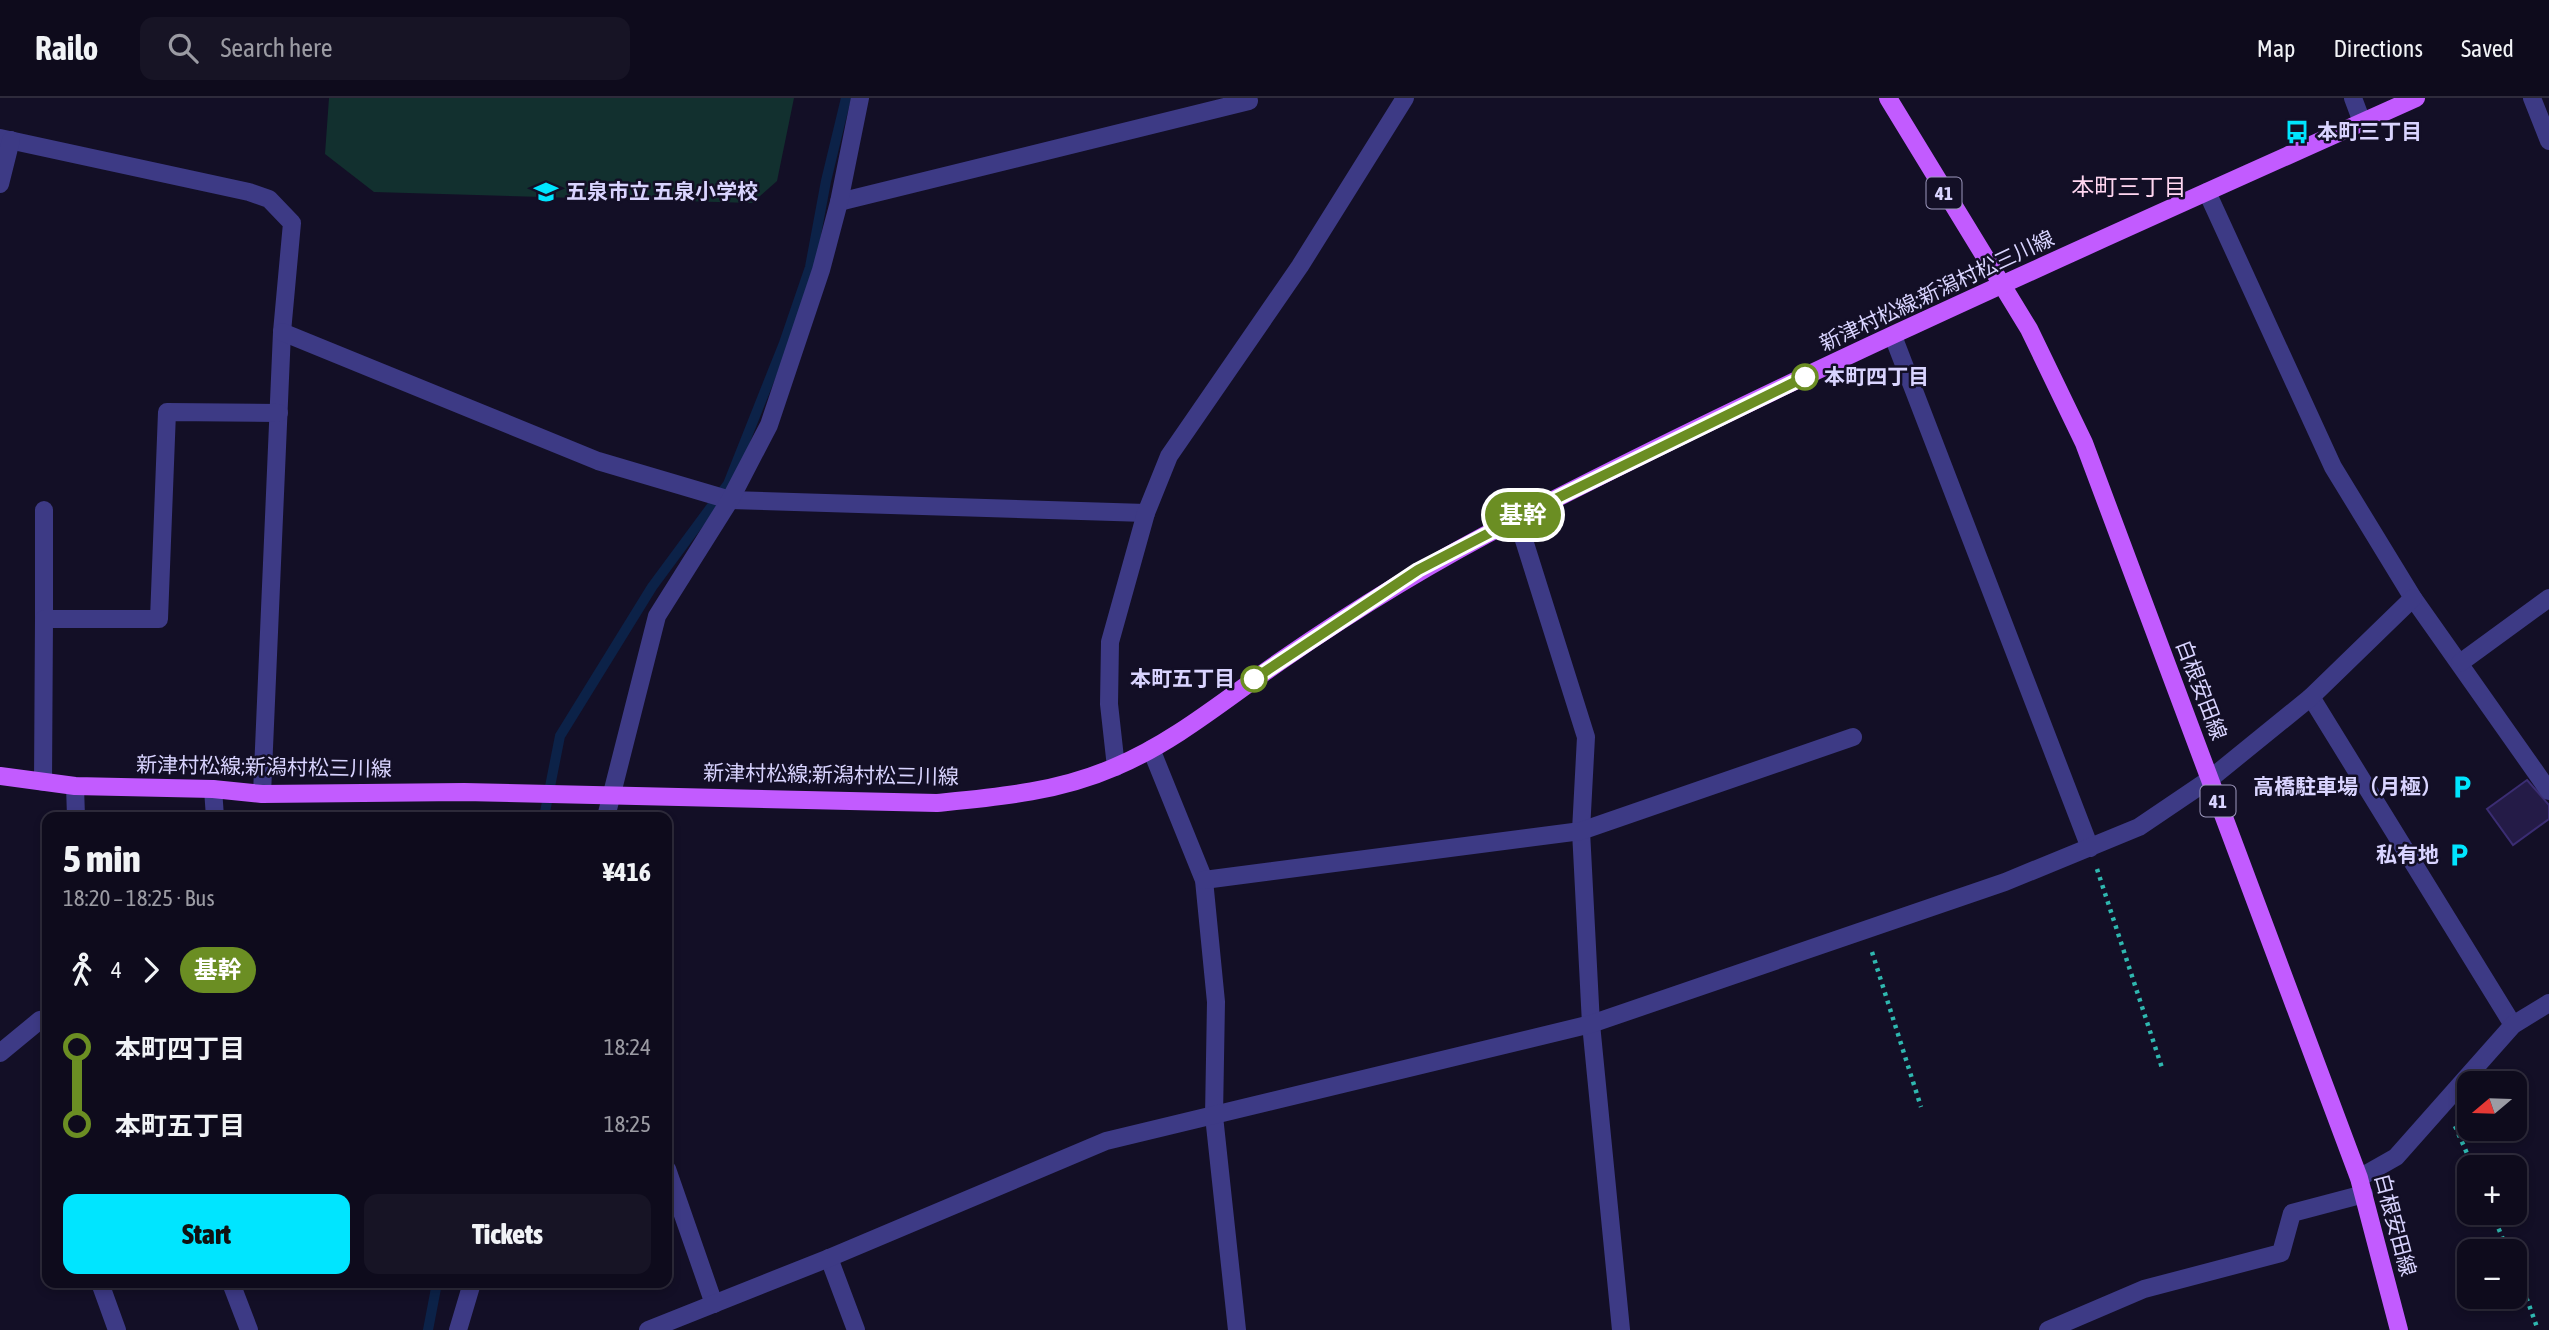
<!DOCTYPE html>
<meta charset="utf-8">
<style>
:root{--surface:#0e0b1c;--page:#171425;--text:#f1f3f6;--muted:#9b9ba3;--line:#2e2b3b;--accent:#00e5ff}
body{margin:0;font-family:"Asap Condensed","Noto Sans JP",sans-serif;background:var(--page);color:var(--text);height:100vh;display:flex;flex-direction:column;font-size:26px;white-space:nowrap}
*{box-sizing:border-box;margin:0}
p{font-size:23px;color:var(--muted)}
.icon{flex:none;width:38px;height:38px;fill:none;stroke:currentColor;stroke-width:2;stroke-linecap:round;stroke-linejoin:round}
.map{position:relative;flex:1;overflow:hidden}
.side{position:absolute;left:42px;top:714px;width:630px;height:476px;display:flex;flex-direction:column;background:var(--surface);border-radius:14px;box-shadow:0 4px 10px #0003,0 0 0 2px var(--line)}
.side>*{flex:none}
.badge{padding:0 14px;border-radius:23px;font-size:24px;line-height:46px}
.needle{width:46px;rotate:251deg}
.tools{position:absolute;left:2457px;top:973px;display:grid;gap:14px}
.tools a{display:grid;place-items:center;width:70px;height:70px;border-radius:14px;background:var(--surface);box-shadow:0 4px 10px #0003,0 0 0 2px var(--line);font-size:35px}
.map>.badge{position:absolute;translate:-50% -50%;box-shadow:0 0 0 4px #fff}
.legs{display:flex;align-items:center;gap:10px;height:77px;padding:0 21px;font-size:23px}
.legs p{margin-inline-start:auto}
.headline{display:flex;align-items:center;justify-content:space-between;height:119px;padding:0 21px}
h1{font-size:38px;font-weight:800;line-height:52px}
.button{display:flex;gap:14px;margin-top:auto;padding:14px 21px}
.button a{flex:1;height:80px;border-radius:14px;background:var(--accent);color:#111;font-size:28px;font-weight:800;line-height:80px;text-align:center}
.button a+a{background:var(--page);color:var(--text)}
ul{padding:0 21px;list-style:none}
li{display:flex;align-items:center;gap:24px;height:77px;font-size:26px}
li i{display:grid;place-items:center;width:10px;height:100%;margin:0 9px;background:currentColor}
li i::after{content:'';width:18px;height:18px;margin:-9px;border:5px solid;border-radius:50%;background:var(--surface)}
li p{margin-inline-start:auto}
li:first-child i{background:linear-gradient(#0000 50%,currentColor 0)}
li:last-child i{background:linear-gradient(currentColor 50%,#0000 0)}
header{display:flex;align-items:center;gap:42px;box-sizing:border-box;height:98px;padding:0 35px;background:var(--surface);border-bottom:2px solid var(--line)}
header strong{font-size:33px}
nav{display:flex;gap:38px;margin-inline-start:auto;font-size:24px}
.search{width:490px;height:63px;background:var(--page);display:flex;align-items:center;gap:18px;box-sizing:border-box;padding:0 24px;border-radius:14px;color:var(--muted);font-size:26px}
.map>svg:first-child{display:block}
.green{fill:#12302f}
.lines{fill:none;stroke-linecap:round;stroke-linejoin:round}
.stream{stroke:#0c2248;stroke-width:10}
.building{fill:#241b47;stroke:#3b2d73;stroke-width:2}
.path{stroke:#2fb8b0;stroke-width:4.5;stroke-dasharray:3.5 5;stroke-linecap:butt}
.minor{stroke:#3d3a85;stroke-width:18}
.primary{stroke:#c25bff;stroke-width:18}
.line-1-casing{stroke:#fff;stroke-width:16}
.line-1{stroke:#6b8e23;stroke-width:10}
.stop-1-dot{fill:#fff;stroke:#6b8e23;stroke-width:3.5}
.labels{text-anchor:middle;stroke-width:5;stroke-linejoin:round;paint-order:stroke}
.shield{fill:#130f26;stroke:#9e99be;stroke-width:2}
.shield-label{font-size:19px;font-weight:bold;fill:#d9d4ff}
.poi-label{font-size:21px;font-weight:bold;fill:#d9d4ff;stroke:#130f26;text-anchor:start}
.street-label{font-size:21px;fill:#d9d4ff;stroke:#130f26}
.stop-label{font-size:21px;font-weight:bold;fill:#d9d4ff;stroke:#130f26;text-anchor:start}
.neighbourhood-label{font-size:23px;fill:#ffd6f0;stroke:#130f26}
</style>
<header>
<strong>Railo</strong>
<div class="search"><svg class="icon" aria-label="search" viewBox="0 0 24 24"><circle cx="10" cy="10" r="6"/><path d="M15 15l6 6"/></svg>Search here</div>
<nav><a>Map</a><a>Directions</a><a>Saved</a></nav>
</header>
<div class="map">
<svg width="2549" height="1232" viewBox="0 0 2549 1232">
<rect width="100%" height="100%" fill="#130f26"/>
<path class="green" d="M329,0H794L777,83L752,105L374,94L325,56Z"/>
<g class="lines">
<g class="stream">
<path d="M544,719L560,638L652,489L728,386L784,245L810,169L826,83L846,0"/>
<path d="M428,1232L437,1185"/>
</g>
</g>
<path class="building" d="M2527,682L2549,707V721L2513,747L2487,711Z"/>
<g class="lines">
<g class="path">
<path d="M2097,771L2163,973"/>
<path d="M1872,854L1921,1009"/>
<path d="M2455,1028L2473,1069"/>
<path d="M2492,1115L2508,1153"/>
<path d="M2515,1168L2538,1232"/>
</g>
<g class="minor">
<path d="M2353,0L2362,24"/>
<path d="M2532,0L2549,43"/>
<path d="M0,40L249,94L269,101L292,125L282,234L262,696"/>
<path d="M0,86L11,42"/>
<path d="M2207,94L2333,369L2413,500L2549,693"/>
<path d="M839,104L1249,3L1248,0"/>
<path d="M282,234L598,363L730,402L1146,415"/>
<path d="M1893,238L2090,750"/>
<path d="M1517,420L1586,639L1581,733L1591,926L1621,1232"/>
<path d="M44,521V412"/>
<path d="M2460,565L2549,500"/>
<path d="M2311,599L2513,927"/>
<path d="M1151,651L1204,782L1216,904L1214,1018L1237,1232"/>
<path d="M1116,669L1109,606L1110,544L1146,415L1169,358L1300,168L1405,0"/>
<path d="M43,684L44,521H159L167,314L279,315"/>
<path d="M75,688L76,719"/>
<path d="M213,691L215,719"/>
<path d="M606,719L657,518L730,402L769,327L821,172L839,104L860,0"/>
<path d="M1204,782L1581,733L1853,639"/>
<path d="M0,955L40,922L47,921"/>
<path d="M667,1071L714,1206"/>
<path d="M2359,1080L2396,1059L2513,927L2549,905"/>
<path d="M829,1160L856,1232"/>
<path d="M100,1185L117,1232"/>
<path d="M231,1185L249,1232"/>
<path d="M458,1232L472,1185"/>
<path d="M648,1232L829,1160L1106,1043L1591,926L2005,784L2139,729L2210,681L2311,599L2413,500"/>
<path d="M2048,1232L2144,1191L2281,1155L2292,1115L2364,1096"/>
</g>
<g class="primary">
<path d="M1888,0L2029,231L2084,345L2359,1080L2399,1232"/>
<path d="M0,678L75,688L213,691L262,696L464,694L937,705C998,699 1058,694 1115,669C1175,644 1228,599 1282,562C1357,510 1434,463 1516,421C1810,269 2114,136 2416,0"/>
</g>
</g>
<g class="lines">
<g class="line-1-casing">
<path id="line-1" d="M1254,581L1418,472L1541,408L1805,279"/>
</g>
<use href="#line-1" class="line-1"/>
</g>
<defs>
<g id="bus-bare" transform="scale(1.89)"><path d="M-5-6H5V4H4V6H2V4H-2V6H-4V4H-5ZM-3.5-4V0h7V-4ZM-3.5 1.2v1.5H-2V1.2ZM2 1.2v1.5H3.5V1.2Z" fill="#00e5ff" stroke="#130f26" stroke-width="2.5" paint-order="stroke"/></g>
<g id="school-bare" transform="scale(1.89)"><path d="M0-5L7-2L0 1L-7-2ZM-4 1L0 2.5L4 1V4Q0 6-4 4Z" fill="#00e5ff" stroke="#130f26" stroke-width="2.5" paint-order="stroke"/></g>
<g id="parking-bare" transform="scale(1.89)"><path d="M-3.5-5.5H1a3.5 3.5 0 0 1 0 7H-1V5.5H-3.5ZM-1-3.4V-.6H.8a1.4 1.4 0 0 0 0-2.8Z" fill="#00e5ff" stroke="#130f26" stroke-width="2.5" paint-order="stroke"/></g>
</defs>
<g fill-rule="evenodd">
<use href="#bus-bare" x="2297" y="34"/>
<use href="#school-bare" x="546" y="94"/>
<use href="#parking-bare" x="2462" y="689"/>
<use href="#parking-bare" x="2459" y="757"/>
</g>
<g class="stop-1-dot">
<circle cx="1805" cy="279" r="12"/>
<circle cx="1254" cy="581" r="12"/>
</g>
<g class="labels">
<g class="shield">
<rect x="1926.5" y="79.5" width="35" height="31" rx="5"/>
<rect x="2200.5" y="687.5" width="35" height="31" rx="5"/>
</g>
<g class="shield-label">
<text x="1944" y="102">41</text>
<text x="2218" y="710">41</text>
</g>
<g class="poi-label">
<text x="2317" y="41">本町三丁目</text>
<text x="566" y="101">五泉市立 五泉小学校</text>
<text x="2442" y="696" text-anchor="end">高橋駐車場（月極）</text>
<text x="2439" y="764" text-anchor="end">私有地</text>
</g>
<g class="street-label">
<text transform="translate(1937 193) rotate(-25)" y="7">新津村松線;新潟村松三川線</text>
<text transform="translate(2201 592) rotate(69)" y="7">白根安田線</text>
<text transform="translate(264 669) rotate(1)" y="7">新津村松線;新潟村松三川線</text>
<text transform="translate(831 677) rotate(1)" y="7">新津村松線;新潟村松三川線</text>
<text transform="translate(2395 1127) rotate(75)" y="7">白根安田線</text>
</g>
<g class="stop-label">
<text x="1824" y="286">本町四丁目</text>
<text x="1235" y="588" text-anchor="end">本町五丁目</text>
</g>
<g class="neighbourhood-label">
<text x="2129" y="97">本町三丁目</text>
</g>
</g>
</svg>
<div class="tools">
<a><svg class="needle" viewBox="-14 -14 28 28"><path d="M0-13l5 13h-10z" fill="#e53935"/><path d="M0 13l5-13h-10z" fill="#9b9ba3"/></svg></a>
<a>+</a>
<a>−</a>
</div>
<b class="badge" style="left:1523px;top:417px;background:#6b8e23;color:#fff">基幹</b>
<section class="side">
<div class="headline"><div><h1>5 min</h1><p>18:20 – 18:25 · Bus</p></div><b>¥416</b></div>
<div class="legs"><svg class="icon" aria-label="walk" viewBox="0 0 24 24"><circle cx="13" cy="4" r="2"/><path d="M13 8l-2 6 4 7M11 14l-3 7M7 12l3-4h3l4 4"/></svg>4<svg class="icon" aria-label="forward" viewBox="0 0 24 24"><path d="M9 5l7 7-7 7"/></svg><b class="badge" style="background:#6b8e23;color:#fff">基幹</b></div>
<ul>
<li><i style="color:#6b8e23"></i><b>本町四丁目</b><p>18:24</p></li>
<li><i style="color:#6b8e23"></i><b>本町五丁目</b><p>18:25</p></li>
</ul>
<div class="button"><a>Start</a><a>Tickets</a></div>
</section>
</div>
